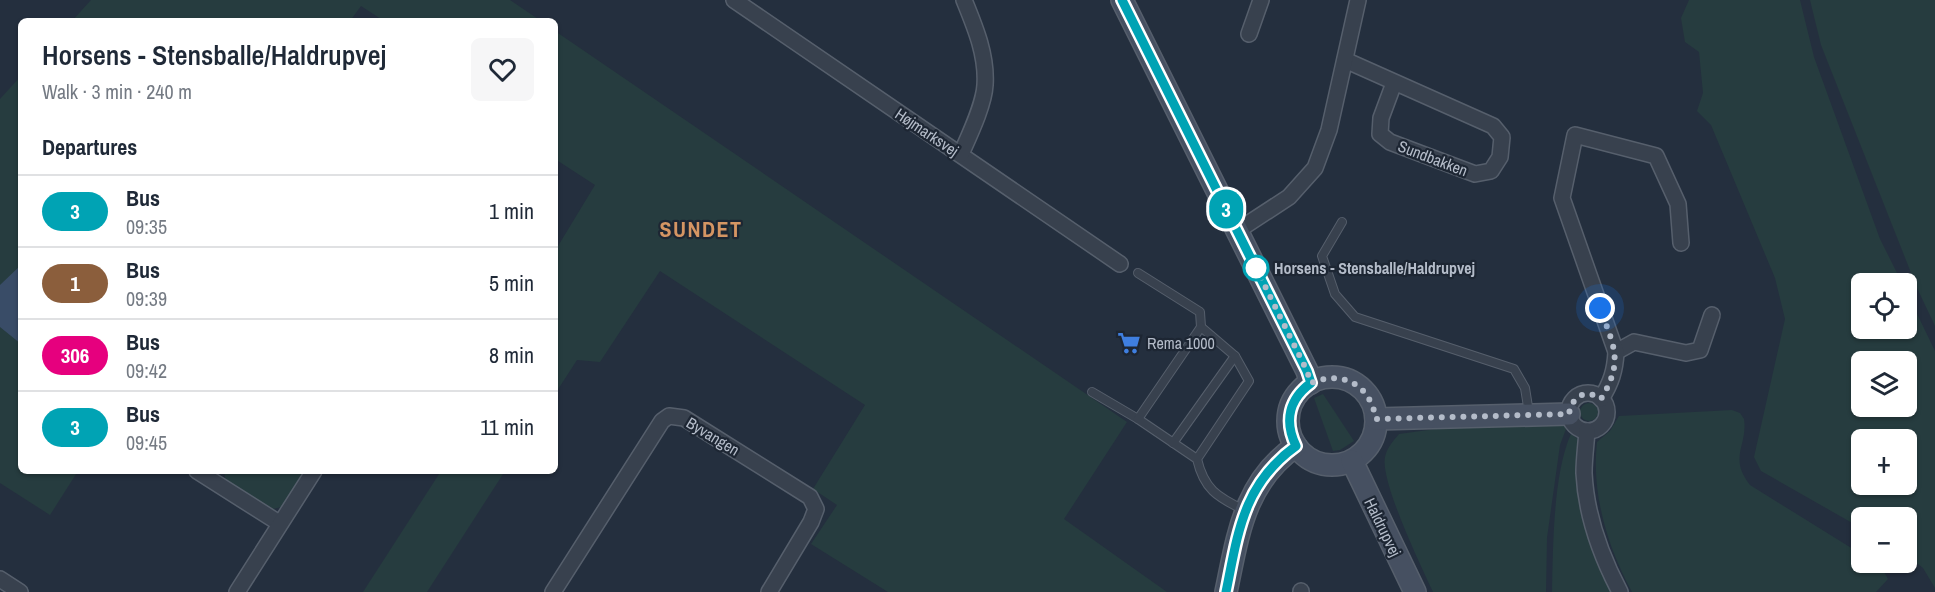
<!DOCTYPE html>
<meta charset="utf-8">
<style>
:root{--surface:#fff;--page:#f6f6f7;--text:#1f2937;--muted:#747a83;--line:#e0e1e3}
body{margin:0;font-family:"Archivo Narrow",sans-serif;background:var(--page);color:var(--text);height:100vh;display:flex;flex-direction:column;font-size:22px;white-space:nowrap}
*{box-sizing:border-box;margin:0}
p{font-size:20px;color:var(--muted)}
.icon{flex:none;width:33px;height:33px;fill:none;stroke:currentColor;stroke-width:2;stroke-linecap:round;stroke-linejoin:round}
.map{position:relative;flex:1;overflow:hidden}
.sheet{position:absolute;left:18px;top:18px;width:540px;height:456px;display:flex;flex-direction:column;background:var(--surface);border-radius:9px;box-shadow:0 2px 4px #0004}
.sheet>*{flex:none}
.badge{padding:0 12px;border-radius:20px;font-size:21px;line-height:39px}
.controls{position:absolute;left:1851px;top:273px;display:grid;gap:12px}
.controls a{display:grid;place-items:center;width:66px;height:66px;border-radius:9px;background:var(--surface);box-shadow:0 2px 4px #0004;font-size:30px}
.you{position:absolute;width:30px;height:30px;margin:-15px;border:4px solid #fff;border-radius:50%;background:#1a73e8;box-shadow:0 0 0 9px #1a73e833}
.map>.badge{position:absolute;translate:-50% -50%;box-shadow:0 0 0 3px #fff}
h2{padding:0 24px;font-size:22px;line-height:54px}
.round{display:grid;place-items:center;flex:none;width:63px;height:63px;border-radius:9px;background:var(--page)}
.overview{display:flex;align-items:center;justify-content:space-between;height:102px;padding:0 24px}
h1{font-size:28px;font-weight:600;line-height:45px}
ul{padding:0;list-style:none}
li{display:flex;align-items:center;gap:18px;height:72px;padding:0 24px;border-top:2px solid var(--line)}
li div{flex:1}
li b{display:block;font-size:22px}
li em{font-style:normal}
li .badge{min-width:66px;font-weight:700;text-align:center}
.map>svg:first-child{display:block}
.green{fill:#263c3f;fill-rule:evenodd}
.water{fill:#394c67}
.lines{fill:none;stroke-linecap:round;stroke-linejoin:round}
.lane-casing{stroke:#565f6c;stroke-width:10}
.street-casing{stroke:#565f6c;stroke-width:18}
.secondary-casing{stroke:#565f6c;stroke-width:24}
.lane{stroke:#38414e;stroke-width:8}
.street{stroke:#38414e;stroke-width:15}
.secondary{stroke:#465061;stroke-width:21}
.line-casing{stroke:#fff;stroke-width:14}
.line{stroke:#00a3b4;stroke-width:9}
.walk{stroke:#b4bcc9;stroke-width:6;stroke-dasharray:0 10.8}
.stop-dot{fill:#fff;stroke:#00a3b4;stroke-width:3}
.labels{text-anchor:middle;stroke-width:4.5;stroke-linejoin:round;paint-order:stroke}
.street-label{font-size:16px;fill:#b4bcc9;stroke:#1d2633}
.stop-label{font-size:16px;font-weight:bold;fill:#b4bcc9;stroke:#1d2633;text-anchor:start}
.poi-label{font-size:16px;fill:#b4bcc9;stroke:#1d2633;text-anchor:start}
.district-label{font-size:22px;font-weight:bold;letter-spacing:1.5px;fill:#d59563;stroke:#1d2633}
</style>
<div class="map">
<svg width="1935" height="592" viewBox="0 0 1935 592">
<rect width="100%" height="100%" fill="#242f3e"/>
<g class="green">
<path d="M91,0H510L541,21H384L361,6L350,21H72Z"/>
<path d="M1689,0H1800L1814,57L1880,239L1902,283L1862,284V328H1906L1907,293L1935,351V588L1923,568L1907,555L1906,518H1862L1861,528L1761,471L1754,457L1785,319L1775,278L1711,125L1697,111L1703,93L1699,52L1685,42L1681,18ZM1862,362H1906V406H1862ZM1862,440H1906V484H1862Z"/>
<path d="M1810,0H1935V326L1917,288L1821,45Z"/>
<path d="M555,31L1127,422L1064,519L1167,592H888L811,544L837,505L813,489L865,405L660,271L600,362L577,360L555,394V251L595,185L555,159Z"/>
<path d="M21,76V471H78L50,515L0,483V99Z"/>
<path d="M1323,394L1354,441L1340,450L1333,451L1314,398Z"/>
<circle cx="1589" cy="412" r="9"/>
<path d="M1732,410L1740,413L1744,419C1748,446 1728,457 1750,485L1861,554L1862,562C1877,562 1881,565 1888,579L1876,592H1632C1608,548 1591,494 1597,442L1610,431L1619,416Z"/>
<path d="M1562,421L1566,429L1560,445L1547,538L1546,592H1433C1421,566 1380,481 1385,457C1387,448 1393,441 1399,434L1465,425Z"/>
<path d="M1571,434L1578,439L1588,534L1605,579L1612,592H1552C1553,548 1553,473 1571,434Z"/>
<path d="M224,471H308L286,506L268,510L226,483Z"/>
<path d="M441,471H505L427,592H363Z"/>
</g>
<path class="water" d="M21,265V344L0,327V285Z"/>
<g class="lines">
<g class="lane-casing">
<g id="lane">
<path d="M1342,222L1322,256L1335,294L1355,317L1514,369L1525,388L1529,413"/>
<path d="M1138,273L1200,312L1201,327"/>
<path d="M1092,392L1138,419"/>
<path d="M1173,443L1235,356"/>
<path d="M1197,459L1249,381L1235,356L1201,327L1138,419L1197,459C1204,489 1217,497 1244,510"/>
</g>
</g>
<g class="street-casing">
<g id="street">
<path d="M734,0L1120,264"/>
<path d="M1249,34L1261,0"/>
<path d="M1345,60L1493,126L1502,137L1500,157L1491,171L1475,174L1390,142L1380,134L1381,118L1394,83"/>
<path d="M961,154C969,136 984,105 985,85C987,55 975,27 964,0"/>
<path d="M1237,231L1289,197L1315,168L1329,130L1358,0"/>
<path d="M1616,352L1634,342L1686,353L1700,350L1712,315"/>
<circle cx="1588" cy="412" r="19"/>
<path d="M1601,399C1611,383 1615,371 1616,352L1562,198L1575,135L1656,156L1678,204L1681,243"/>
<path d="M1587,431C1586,445 1584,459 1584,473C1586,514 1601,556 1620,592"/>
<path d="M197,471L279,523"/>
<path d="M0,579L20,592"/>
<path d="M237,592L314,471"/>
<path d="M553,592L662,421L669,416L684,418L810,497L816,509L811,522L769,592"/>
<path d="M1301,592V591"/>
</g>
</g>
<g class="secondary-casing">
<g id="secondary">
<path d="M1122,0L1307,371L1311,383"/>
<circle cx="1332" cy="421" r="44"/>
<path d="M1376,419L1569,414"/>
<path d="M1352,461L1415,592"/>
<path d="M1226,592C1238,535 1244,482 1296,446"/>
</g>
</g>
<use href="#lane" class="lane"/>
<use href="#street" class="street"/>
<use href="#secondary" class="secondary"/>
</g>
<g class="lines">
<g class="line-casing">
<path id="line" d="M1122,0L1307,371L1311,383C1289,399 1284,421 1296,446C1243,484 1238,533 1226,592"/>
</g>
<use href="#line" class="line"/>
<path class="walk" d="M1256,268L1307,371L1311,383C1344,370 1370,385 1376,419L1569,414C1572,396 1586,388 1601,399C1624,361 1614,347 1600,308"/>
</g>
<defs>
<g id="supermarket-bare" transform="scale(1.8)"><path d="M-6-5.5h2.5l.6 2H6L4.5 2H-2.5L-4.4-4H-6ZM-1.5 3.2a1.3 1.3 0 1 0 .1 0ZM3 3.2a1.3 1.3 0 1 0 .1 0Z" fill="#3f7fe0" stroke="#1d2633" stroke-width="2.5" paint-order="stroke"/></g>
</defs>
<g fill-rule="evenodd">
<use href="#supermarket-bare" x="1129" y="343"/>
</g>
<circle class="stop-dot" cx="1256" cy="268" r="12"/>
<g class="labels">
<g class="street-label">
<text transform="translate(927 132) rotate(34)" y="6">Højmarksvej</text>
<text transform="translate(1433 158) rotate(21)" y="6">Sundbakken</text>
<text transform="translate(713 436) rotate(31)" y="6">Byvangen</text>
<text transform="translate(1383 527) rotate(64)" y="6">Haldrupvej</text>
</g>
<g class="stop-label">
<text x="1274" y="274">Horsens - Stensballe/Haldrupvej</text>
</g>
<g class="poi-label">
<text x="1147" y="349">Rema 1000</text>
</g>
<g class="district-label">
<text x="701" y="237">SUNDET</text>
</g>
</g>
</svg>
<div class="controls">
<a><svg class="icon" aria-label="locate" viewBox="0 0 24 24"><circle cx="12" cy="12" r="6"/><path d="M12 2v4M12 18v4M2 12h4M18 12h4"/></svg></a>
<a><svg class="icon" aria-label="layers" viewBox="0 0 24 24"><path d="M12 4l9 5-9 5-9-5zM3 14l9 5 9-5"/></svg></a>
<a>+</a>
<a>−</a>
</div>
<div class="you" style="left:1600px;top:308px"></div>
<b class="badge" style="left:1226px;top:209px;background:#00a3b4;color:#fff">3</b>
<section class="sheet">
<div class="overview"><div><h1>Horsens - Stensballe/Haldrupvej</h1><p>Walk · 3 min · 240 m</p></div><a class="round"><svg class="icon" aria-label="heart" viewBox="0 0 24 24"><path d="M12 20l-8-8c-3-5 5-10 8-4 3-6 11-1 8 4z"/></svg></a></div>
<h2>Departures</h2>
<ul>
<li><span class="badge" style="background:#00a3b4;color:#fff">3</span><div><b>Bus</b><p>09:35</p></div><em>1 min</em></li>
<li><span class="badge" style="background:#8b5e3c;color:#fff">1</span><div><b>Bus</b><p>09:39</p></div><em>5 min</em></li>
<li><span class="badge" style="background:#e6007e;color:#fff">306</span><div><b>Bus</b><p>09:42</p></div><em>8 min</em></li>
<li><span class="badge" style="background:#00a3b4;color:#fff">3</span><div><b>Bus</b><p>09:45</p></div><em>11 min</em></li>
</ul>
</section>
</div>
